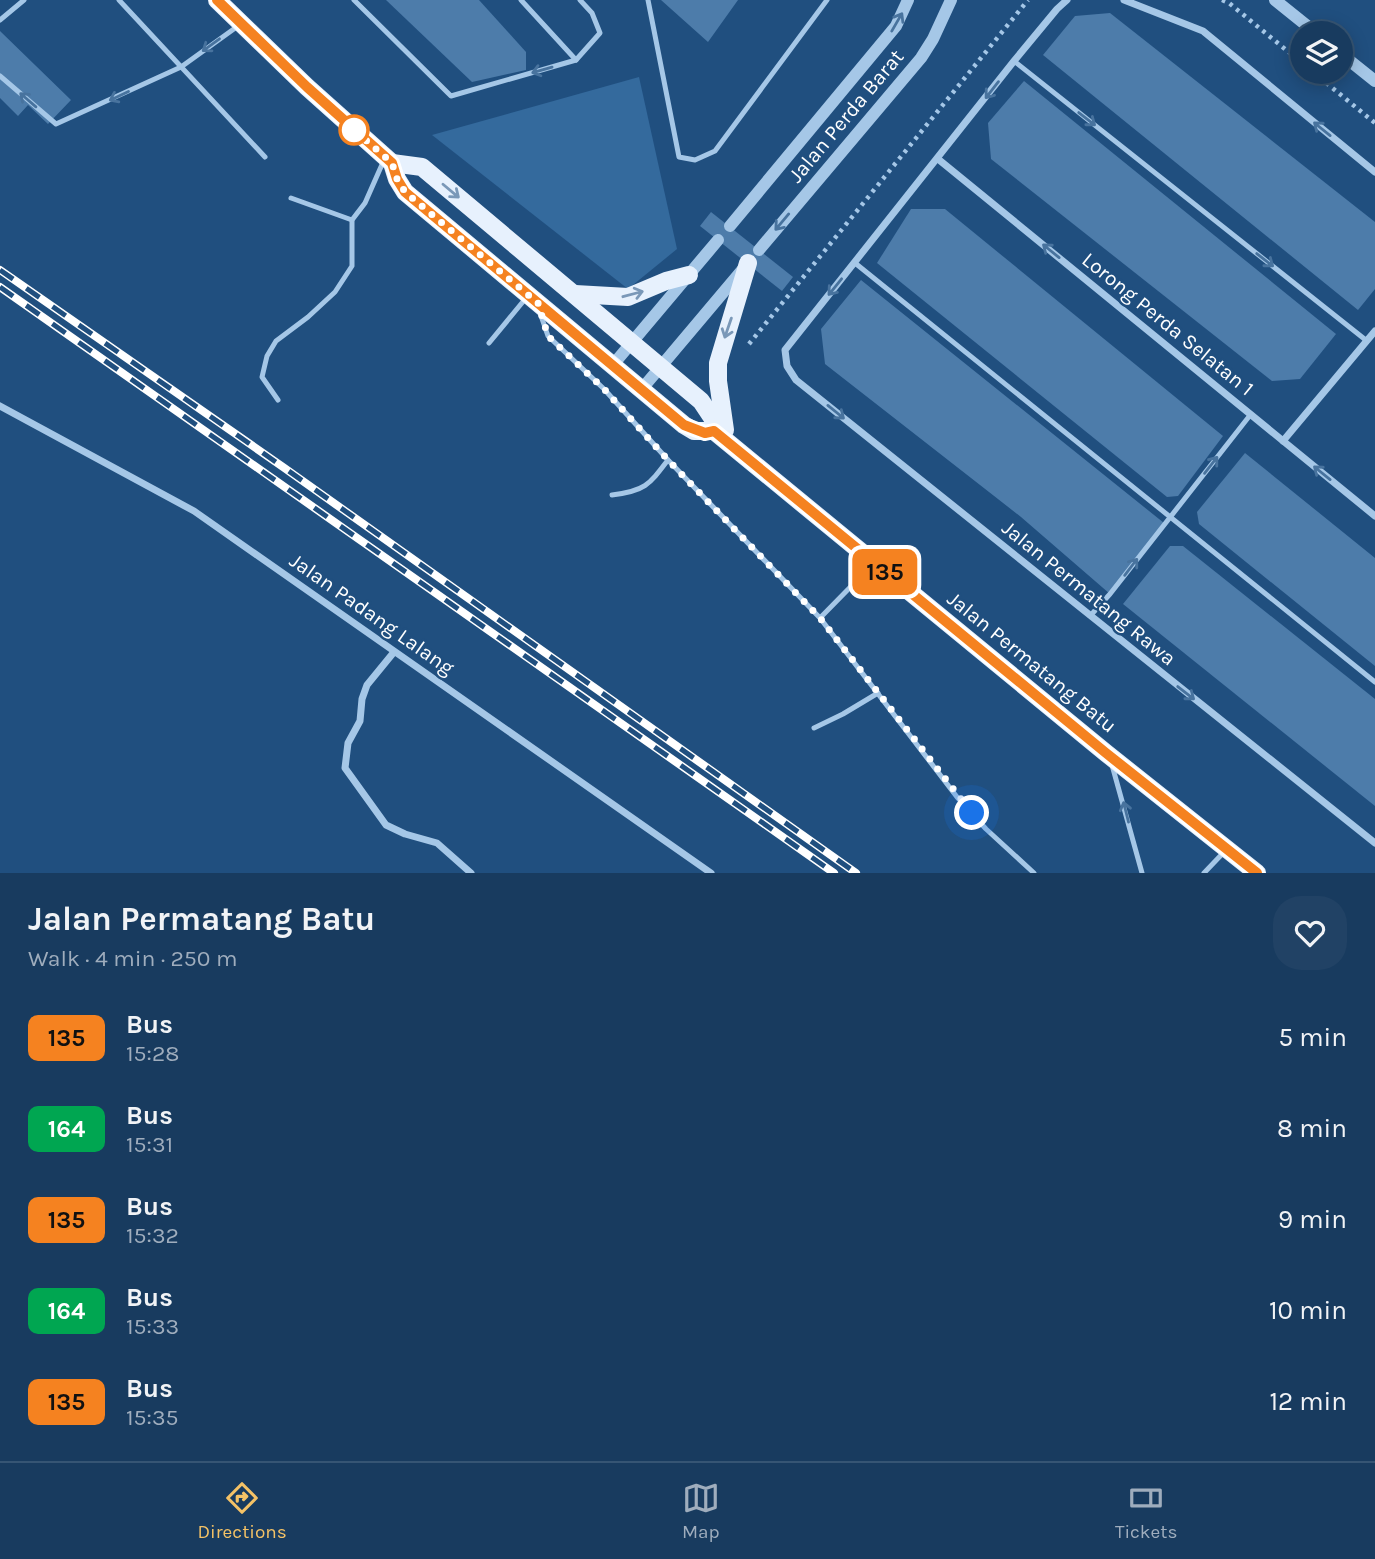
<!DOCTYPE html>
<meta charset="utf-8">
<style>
:root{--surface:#183b5f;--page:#214265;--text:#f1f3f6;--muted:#9fadbd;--line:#365574;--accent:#f4c266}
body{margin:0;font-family:Karla,sans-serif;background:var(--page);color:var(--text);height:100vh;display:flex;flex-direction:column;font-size:26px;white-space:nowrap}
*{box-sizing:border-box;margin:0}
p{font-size:23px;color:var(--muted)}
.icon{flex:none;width:38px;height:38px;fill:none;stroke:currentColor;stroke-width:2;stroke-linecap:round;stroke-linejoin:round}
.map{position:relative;height:873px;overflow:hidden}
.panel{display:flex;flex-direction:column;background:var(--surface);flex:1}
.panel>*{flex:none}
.badge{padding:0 14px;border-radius:10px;font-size:24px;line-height:46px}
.fabs{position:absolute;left:1290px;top:21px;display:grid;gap:14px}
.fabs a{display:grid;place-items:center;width:63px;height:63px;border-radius:50%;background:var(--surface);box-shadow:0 4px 18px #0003,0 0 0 2px var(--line);font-size:35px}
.you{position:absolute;width:35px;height:35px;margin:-18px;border:5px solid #fff;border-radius:50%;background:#1a73e8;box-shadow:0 0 0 10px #1a73e833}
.map>.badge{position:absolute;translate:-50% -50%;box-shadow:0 0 0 4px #fff}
.round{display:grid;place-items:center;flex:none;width:74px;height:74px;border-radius:28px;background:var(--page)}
.summary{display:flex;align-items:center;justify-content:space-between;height:119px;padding:0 28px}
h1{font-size:33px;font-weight:700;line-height:52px}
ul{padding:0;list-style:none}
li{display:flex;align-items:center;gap:21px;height:91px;padding:0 28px}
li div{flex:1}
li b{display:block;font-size:26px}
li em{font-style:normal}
li .badge{min-width:77px;font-weight:700;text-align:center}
.tab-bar{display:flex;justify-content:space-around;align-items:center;height:98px;border-top:2px solid var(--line);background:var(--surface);font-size:19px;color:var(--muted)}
.tab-bar a{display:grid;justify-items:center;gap:4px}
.tab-bar .selected{color:var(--accent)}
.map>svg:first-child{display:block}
.green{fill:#346a9d}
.building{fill:#4d7caa}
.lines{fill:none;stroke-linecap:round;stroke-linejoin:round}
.path{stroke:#a5c7e7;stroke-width:4.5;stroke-dasharray:3.5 5;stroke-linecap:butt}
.service{stroke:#a5c7e7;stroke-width:5}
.minor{stroke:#a5c7e7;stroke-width:7}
.tertiary{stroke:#a5c7e7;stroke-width:12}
.primary{stroke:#e7f1fd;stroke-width:18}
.rail-casing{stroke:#fff;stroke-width:8}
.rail{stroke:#204f7f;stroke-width:5;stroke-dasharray:16;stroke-linecap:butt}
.oneway{stroke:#48739e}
.oneway2{stroke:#7a98b8}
.line-casing{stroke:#fff;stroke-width:16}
.line{stroke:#f58220;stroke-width:10}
.walk{stroke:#fff;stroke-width:7;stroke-dasharray:0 12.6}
.stop-dot{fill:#fff;stroke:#f58220;stroke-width:3.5}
.labels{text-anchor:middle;stroke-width:5;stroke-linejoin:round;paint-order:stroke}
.street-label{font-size:21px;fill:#fff;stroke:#204f7f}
</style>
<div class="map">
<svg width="1375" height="873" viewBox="0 0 1375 873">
<rect width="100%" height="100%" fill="#204f7f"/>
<path class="green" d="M639,77L677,249L628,289L432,135Z"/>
<g class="building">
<path d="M386,0H479L526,52V70L472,82Z"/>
<path d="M661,0H738L708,42Z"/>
<path d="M1110,13L1375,222V289L1358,310L1043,55L1075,16Z"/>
<path d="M0,31L71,100L48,124L28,105L18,116L0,98Z"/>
<path d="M1024,81L1336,334L1300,379L1272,381L991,159L988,123Z"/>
<path d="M911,209H945L1223,436L1178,496L1167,497L877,263Z"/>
<path d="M711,212L793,277L782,291L700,226Z"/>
<path d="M861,280L1164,523L1110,594L1021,517L825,364L821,329Z"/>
<path d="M1245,453L1375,558V666L1199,524L1197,512Z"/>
<path d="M1170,546H1183L1375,699V806L1123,604Z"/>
</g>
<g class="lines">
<g class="path">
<path d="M1222,0L1229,3L1302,63"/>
<path d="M1313,72L1375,123"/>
<path d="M749,344L1028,0"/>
</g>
<g class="service">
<path d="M119,0L265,157"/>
<path d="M354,0L451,96L576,60L521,0"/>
<path d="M648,0L679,157L695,160L715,151L827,0"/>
<path d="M0,20L24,0"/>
<path d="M576,60L600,33L592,13L580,0"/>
<path d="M1014,61L1367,341"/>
<path d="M0,76L56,124L181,67L238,26"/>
<path d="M291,198L352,220"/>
<path d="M855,263L1375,682"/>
<path d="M539,310L548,336L604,389L668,460L820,618L957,797L986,829L1034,873"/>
<path d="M489,343L526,298"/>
<path d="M278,400L262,377L267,356L276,341L308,317L335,292L352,266V220L365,203L384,160"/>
<path d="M612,495C645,491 649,485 668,460"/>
<path d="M1090,616L1110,594L1251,414"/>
<path d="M820,618L872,565"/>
<path d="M814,728L843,714L878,693"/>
<path d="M1112,765L1142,873"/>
<path d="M1204,873L1225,851"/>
</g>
<g class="minor">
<path d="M1067,0L1057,9L1014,61L785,350L787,366L796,380L1375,843"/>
<path d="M1124,0L1203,31L1375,172"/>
<path d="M938,159L1375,516"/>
<path d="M0,406L194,511L711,873"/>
<path d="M1283,441L1375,331"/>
<path d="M394,652L367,685L362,699L360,721L348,743L345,768L386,825L405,834L437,843L471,873"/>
</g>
<g class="tertiary">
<path d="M1275,0L1316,33"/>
<path d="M1340,53L1375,81"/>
<path d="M730,226L896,26L908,0"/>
<path d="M759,250L921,58L933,39L951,0"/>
<path d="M612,366L718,240"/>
<path d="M641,390L743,269"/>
</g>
<g class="primary">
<path d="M217,0L307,87L392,163L397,179L405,192L684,425L694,431H714"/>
<path d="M392,163L422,167L701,401L713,419L714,431L1106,753L1257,873"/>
<path d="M575,294L628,297L666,281L689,275"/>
<path d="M725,430L718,381V363L748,263"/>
</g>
<g class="rail-casing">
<g id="rail">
<path d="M0,270L283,467L856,873"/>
<path d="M0,287L834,873"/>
</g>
</g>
<use href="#rail" class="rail"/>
</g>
<defs><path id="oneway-shaft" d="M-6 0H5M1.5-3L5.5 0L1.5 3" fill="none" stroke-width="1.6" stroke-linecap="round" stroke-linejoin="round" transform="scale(1.75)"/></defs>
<g class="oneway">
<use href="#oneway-shaft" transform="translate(897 22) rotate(-60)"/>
<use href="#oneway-shaft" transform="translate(211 45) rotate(144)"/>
<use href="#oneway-shaft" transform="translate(542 70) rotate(164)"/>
<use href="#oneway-shaft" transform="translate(992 90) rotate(128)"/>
<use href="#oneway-shaft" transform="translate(119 96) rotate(155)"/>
<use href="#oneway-shaft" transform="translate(28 100) rotate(-139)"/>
<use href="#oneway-shaft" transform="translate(1087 119) rotate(38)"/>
<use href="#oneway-shaft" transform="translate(1322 129) rotate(-141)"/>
<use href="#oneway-shaft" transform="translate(782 222) rotate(130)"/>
<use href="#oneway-shaft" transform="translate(1051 251) rotate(-141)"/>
<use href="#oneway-shaft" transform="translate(1265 260) rotate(38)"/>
<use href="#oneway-shaft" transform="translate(835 287) rotate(129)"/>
<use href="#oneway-shaft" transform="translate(836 412) rotate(39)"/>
<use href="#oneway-shaft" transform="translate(1211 465) rotate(-52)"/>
<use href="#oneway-shaft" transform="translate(1322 473) rotate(-141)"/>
<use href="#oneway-shaft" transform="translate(1131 567) rotate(-53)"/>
<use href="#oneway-shaft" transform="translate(1186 693) rotate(38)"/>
<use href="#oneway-shaft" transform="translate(1126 812) rotate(-104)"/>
</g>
<g class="oneway2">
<use href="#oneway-shaft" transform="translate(451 191) rotate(40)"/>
<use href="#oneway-shaft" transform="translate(633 294) rotate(-15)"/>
<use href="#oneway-shaft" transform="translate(728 328) rotate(109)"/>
</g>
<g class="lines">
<g class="line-casing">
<path id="line" d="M217,0L307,87L392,163L397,179L405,192L684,425L705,433L714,431L1106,753L1257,873"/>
</g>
<use href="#line" class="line"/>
<path class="walk" d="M354,130L346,123L392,163L397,179L405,192L538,303L548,336L604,389L668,460L820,618L972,813"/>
</g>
<circle class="stop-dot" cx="354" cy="130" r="14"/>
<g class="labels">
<g class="street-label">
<text transform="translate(846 116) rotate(-50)" y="7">Jalan Perda Barat</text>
<text transform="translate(1168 324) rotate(39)" y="7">Lorong Perda Selatan 1</text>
<text transform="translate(1089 593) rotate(39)" y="7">Jalan Permatang Rawa</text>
<text transform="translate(372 614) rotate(35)" y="7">Jalan Padang Lalang</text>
<text transform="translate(1032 662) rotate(39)" y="7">Jalan Permatang Batu</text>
</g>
</g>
</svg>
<div class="fabs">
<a><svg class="icon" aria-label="layers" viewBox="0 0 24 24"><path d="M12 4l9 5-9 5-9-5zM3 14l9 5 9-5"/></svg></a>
</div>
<div class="you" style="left:972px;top:813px"></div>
<b class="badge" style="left:885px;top:572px;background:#f58220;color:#111">135</b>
</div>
<section class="panel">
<div class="summary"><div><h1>Jalan Permatang Batu</h1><p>Walk · 4 min · 250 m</p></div><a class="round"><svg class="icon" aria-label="heart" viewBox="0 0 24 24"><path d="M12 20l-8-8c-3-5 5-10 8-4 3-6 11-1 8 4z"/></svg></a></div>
<ul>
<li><span class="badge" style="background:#f58220;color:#111">135</span><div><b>Bus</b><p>15:28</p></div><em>5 min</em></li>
<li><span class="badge" style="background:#00a651;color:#fff">164</span><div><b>Bus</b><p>15:31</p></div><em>8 min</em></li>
<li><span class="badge" style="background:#f58220;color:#111">135</span><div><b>Bus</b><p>15:32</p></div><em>9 min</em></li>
<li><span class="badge" style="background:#00a651;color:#fff">164</span><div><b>Bus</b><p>15:33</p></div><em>10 min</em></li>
<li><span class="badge" style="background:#f58220;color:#111">135</span><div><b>Bus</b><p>15:35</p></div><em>12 min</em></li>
</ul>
</section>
<nav class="tab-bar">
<a class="selected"><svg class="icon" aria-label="directions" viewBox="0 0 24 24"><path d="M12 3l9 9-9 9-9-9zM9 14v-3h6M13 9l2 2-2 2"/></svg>Directions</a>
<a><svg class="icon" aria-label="map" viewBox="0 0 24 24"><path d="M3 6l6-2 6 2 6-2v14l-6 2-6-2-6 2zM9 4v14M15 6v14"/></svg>Map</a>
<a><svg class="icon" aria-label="tickets" viewBox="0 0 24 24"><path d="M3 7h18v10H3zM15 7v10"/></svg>Tickets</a>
</nav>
